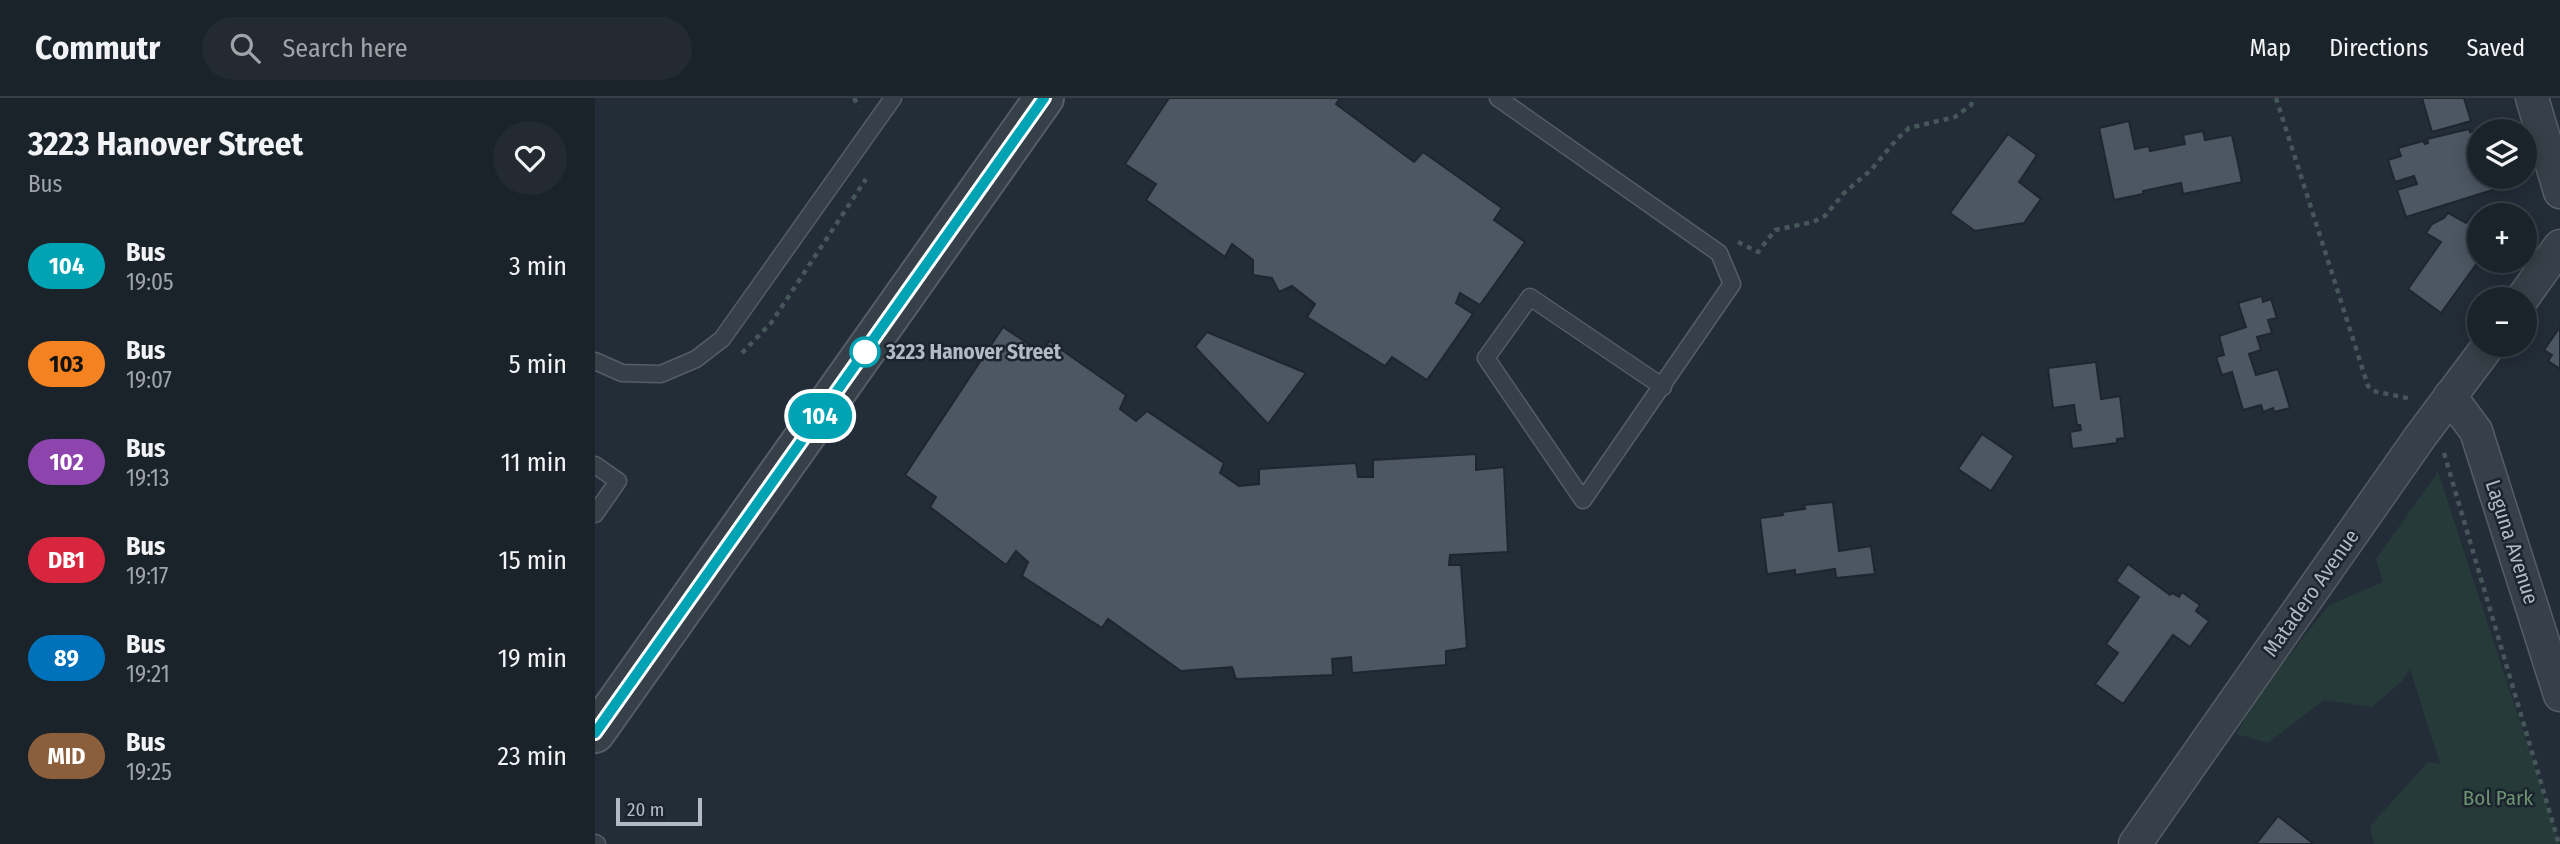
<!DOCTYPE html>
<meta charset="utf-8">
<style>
:root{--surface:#1a222a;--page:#232a32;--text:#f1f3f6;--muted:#9fa4a8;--line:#383f47}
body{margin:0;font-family:"Fira Sans Condensed",sans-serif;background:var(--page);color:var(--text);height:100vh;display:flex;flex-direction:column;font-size:26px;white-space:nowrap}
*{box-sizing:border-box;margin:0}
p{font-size:23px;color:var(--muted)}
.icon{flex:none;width:38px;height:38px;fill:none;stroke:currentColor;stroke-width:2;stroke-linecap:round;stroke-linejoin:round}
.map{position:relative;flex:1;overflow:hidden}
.panel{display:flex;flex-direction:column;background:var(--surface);width:595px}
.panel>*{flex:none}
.badge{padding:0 14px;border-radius:23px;font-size:24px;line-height:46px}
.fabs{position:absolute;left:1872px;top:21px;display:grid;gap:14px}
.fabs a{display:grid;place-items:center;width:70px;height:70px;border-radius:50%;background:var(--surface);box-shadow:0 4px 18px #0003,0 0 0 2px var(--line);font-size:35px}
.scale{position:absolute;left:21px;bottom:18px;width:86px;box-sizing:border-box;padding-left:7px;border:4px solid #b2bac4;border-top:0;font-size:19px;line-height:24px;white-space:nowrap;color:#b2bac4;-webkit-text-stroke:5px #1c242d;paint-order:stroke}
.map>.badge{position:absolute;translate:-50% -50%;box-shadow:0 0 0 4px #fff}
.round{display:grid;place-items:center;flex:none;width:74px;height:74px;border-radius:37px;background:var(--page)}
.headline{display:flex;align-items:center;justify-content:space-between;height:119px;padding:0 28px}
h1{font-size:33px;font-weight:700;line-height:52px}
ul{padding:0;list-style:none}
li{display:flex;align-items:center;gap:21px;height:98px;padding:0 28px}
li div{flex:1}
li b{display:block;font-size:26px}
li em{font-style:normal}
li .badge{min-width:77px;font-weight:700;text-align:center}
header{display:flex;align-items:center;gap:42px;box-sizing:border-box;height:98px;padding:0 35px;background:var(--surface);border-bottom:2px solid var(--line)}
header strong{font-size:33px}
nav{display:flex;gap:38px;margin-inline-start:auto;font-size:24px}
.search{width:490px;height:63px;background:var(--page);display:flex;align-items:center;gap:18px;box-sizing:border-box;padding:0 24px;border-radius:38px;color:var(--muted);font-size:26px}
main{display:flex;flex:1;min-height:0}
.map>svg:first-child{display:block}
.green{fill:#263a3a}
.building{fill:#4c5763;stroke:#1e262f;stroke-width:2}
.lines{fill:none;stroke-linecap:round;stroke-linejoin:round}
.service-casing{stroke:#555d66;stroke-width:19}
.minor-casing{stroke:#555d66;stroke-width:35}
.tertiary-casing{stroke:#555d66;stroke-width:42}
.path{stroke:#455758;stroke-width:4.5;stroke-dasharray:5 5;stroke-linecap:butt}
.service{stroke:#373f48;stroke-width:16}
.minor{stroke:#373f48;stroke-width:32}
.tertiary{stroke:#373f48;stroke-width:38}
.line-casing{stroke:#fff;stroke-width:16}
.line{stroke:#00a3b4;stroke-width:10}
.stop-dot{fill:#fff;stroke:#00a3b4;stroke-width:3.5}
.labels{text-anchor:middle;stroke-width:5;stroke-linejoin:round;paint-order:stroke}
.stop-label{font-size:21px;font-weight:bold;fill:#b2bac4;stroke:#1c242d;text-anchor:start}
.street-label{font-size:21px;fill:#b2bac4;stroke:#1c242d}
.park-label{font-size:21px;fill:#6b9372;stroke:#1c242d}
</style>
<header>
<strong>Commutr</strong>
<div class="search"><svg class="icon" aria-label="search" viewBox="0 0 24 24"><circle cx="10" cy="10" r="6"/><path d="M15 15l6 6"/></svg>Search here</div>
<nav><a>Map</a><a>Directions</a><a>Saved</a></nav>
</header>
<main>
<section class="panel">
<div class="headline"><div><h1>3223 Hanover Street</h1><p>Bus</p></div><a class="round"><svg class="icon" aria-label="heart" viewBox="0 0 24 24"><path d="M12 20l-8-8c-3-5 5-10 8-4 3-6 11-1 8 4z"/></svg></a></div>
<ul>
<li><span class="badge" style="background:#00a3b4;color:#fff">104</span><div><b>Bus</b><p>19:05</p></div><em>3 min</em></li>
<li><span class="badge" style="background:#f58220;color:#111">103</span><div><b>Bus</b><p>19:07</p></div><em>5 min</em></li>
<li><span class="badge" style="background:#8e44ad;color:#fff">102</span><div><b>Bus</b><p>19:13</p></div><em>11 min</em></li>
<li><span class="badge" style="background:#d7263d;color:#fff">DB1</span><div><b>Bus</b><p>19:17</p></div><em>15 min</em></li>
<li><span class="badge" style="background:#0072bc;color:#fff">89</span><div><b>Bus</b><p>19:21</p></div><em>19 min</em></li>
<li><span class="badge" style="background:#8b5e3c;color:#fff">MID</span><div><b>Bus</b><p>19:25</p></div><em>23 min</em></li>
</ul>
</section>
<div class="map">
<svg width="1965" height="746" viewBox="0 0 1965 746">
<rect width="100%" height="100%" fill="#232d38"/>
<path class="green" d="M1843,374L1965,746H1779L1775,728L1833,664L1845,666L1815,571L1807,583L1777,609L1729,602L1673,645L1641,636L1668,590L1734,507L1788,484L1781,461Z"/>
<g class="building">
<path d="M574,0H745L741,6L819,64L828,54L907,110L899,122L930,144L885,207L865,195L861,205L878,216L832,282L797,259L790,268L712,219L720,206L697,188L684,194L677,180L658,177V162L637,146L630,159L551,102L561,86L530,66Z"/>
<path d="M1827,0H1869L1876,23L1837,34Z"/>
<path d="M1534,23L1540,51L1554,48L1555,53L1590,46L1588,37L1608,33L1610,42L1637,37L1647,84L1588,96L1586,85L1548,93V96L1519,102L1504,30Z"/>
<path d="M1874,31L1875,34L1879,33L1882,46L1885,45V79H1901L1904,90L1811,119L1802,92L1822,86L1819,78L1800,84L1793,62L1806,58L1803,50L1828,43L1830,46L1833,45L1832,41Z"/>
<path d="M1413,36L1442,57L1424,84L1446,101L1429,125L1380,133L1355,115Z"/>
<path d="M1879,114L1885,118V161L1846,215L1813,191L1846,144L1831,135L1837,126L1849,120L1853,115L1871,125Z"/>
<path d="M1667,198L1668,204L1676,201L1682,220L1673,222L1677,235L1662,239L1666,252L1654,256L1661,277L1683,271L1695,310L1679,314L1678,310L1668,314L1666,307L1648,312L1637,274L1627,277L1621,259L1629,257L1624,238L1651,229L1643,205Z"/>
<path d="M408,229L447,255L454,243L531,297L525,311L541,323L552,313L629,365L625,375L644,388L664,386V371L761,365L763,379H778V362L881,356V372L909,369L913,454L855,457L854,467H866L872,550L851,553V567L757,575L756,559L737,561L738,577L641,581L637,569L586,573L513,521L507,530L427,478L433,464L421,453L411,467L335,409L341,399L310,377Z"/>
<path d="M1965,229V271L1953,263L1957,257L1949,252Z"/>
<path d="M612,234L711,275L673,326L600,249Z"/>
<path d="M1501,264L1506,301L1525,298L1530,340L1522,341V345L1477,351L1475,334L1486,332L1485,327H1482L1479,307L1458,310L1453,270Z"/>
<path d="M1387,336L1419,358L1396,393L1363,371Z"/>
<path d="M1238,404L1244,453L1276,448L1280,476L1241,480L1240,471L1200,477V472L1172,476L1165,420L1188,417L1187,414L1210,411L1209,407Z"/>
<path d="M1533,466L1575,497L1577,495L1584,499L1587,494L1605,507L1601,513L1614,523L1595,549L1578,537L1528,606L1500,586L1523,555L1511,546L1544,499L1521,483Z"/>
<path d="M1683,718L1719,746H1661Z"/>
</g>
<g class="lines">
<g class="service-casing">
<g id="service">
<path d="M903,0L1124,155L1137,186L988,402L891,260L935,199L1068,289"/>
<path d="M0,263L27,275L66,276L101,261L127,241L298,0"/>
<path d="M0,367L23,383L0,416"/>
<path d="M0,745L2,746"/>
</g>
</g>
<g class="minor-casing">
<g id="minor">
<path d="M1937,0L1965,94"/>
<path d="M1927,201L1965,148"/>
<path d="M1855,298L1881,333L1965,597"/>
<path d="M1540,746L1825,339L1894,247"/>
</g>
</g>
<g class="tertiary-casing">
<path id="tertiary" d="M0,635L449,0"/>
</g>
<g class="path">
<path d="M259,0L264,9"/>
<path d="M1681,0L1773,288L1778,293L1817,301"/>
<path d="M1143,144L1163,154L1180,132L1218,124L1230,118L1249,95L1275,73L1302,41L1314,30L1360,19L1376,7L1379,0"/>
<path d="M147,255L176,225L271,81"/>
<path d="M1849,355L1964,746"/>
</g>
<use href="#service" class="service"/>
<use href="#minor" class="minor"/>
<use href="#tertiary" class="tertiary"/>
</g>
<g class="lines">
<g class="line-casing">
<path id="line" d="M0,635L449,0"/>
</g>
<use href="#line" class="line"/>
</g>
<circle class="stop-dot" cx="270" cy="254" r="14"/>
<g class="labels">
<g class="stop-label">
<text x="291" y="261">3223 Hanover Street</text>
</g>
<g class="street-label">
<text transform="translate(1917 444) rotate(72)" y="7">Laguna Avenue</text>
<text transform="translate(1716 495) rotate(-55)" y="7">Matadero Avenue</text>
</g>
<g class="park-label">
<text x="1903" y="707">Bol Park</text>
</g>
</g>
</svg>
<div class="fabs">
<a><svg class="icon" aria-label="layers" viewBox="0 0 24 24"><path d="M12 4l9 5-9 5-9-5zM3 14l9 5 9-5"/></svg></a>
<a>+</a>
<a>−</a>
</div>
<div class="scale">20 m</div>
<b class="badge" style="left:225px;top:318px;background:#00a3b4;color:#fff">104</b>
</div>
</main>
